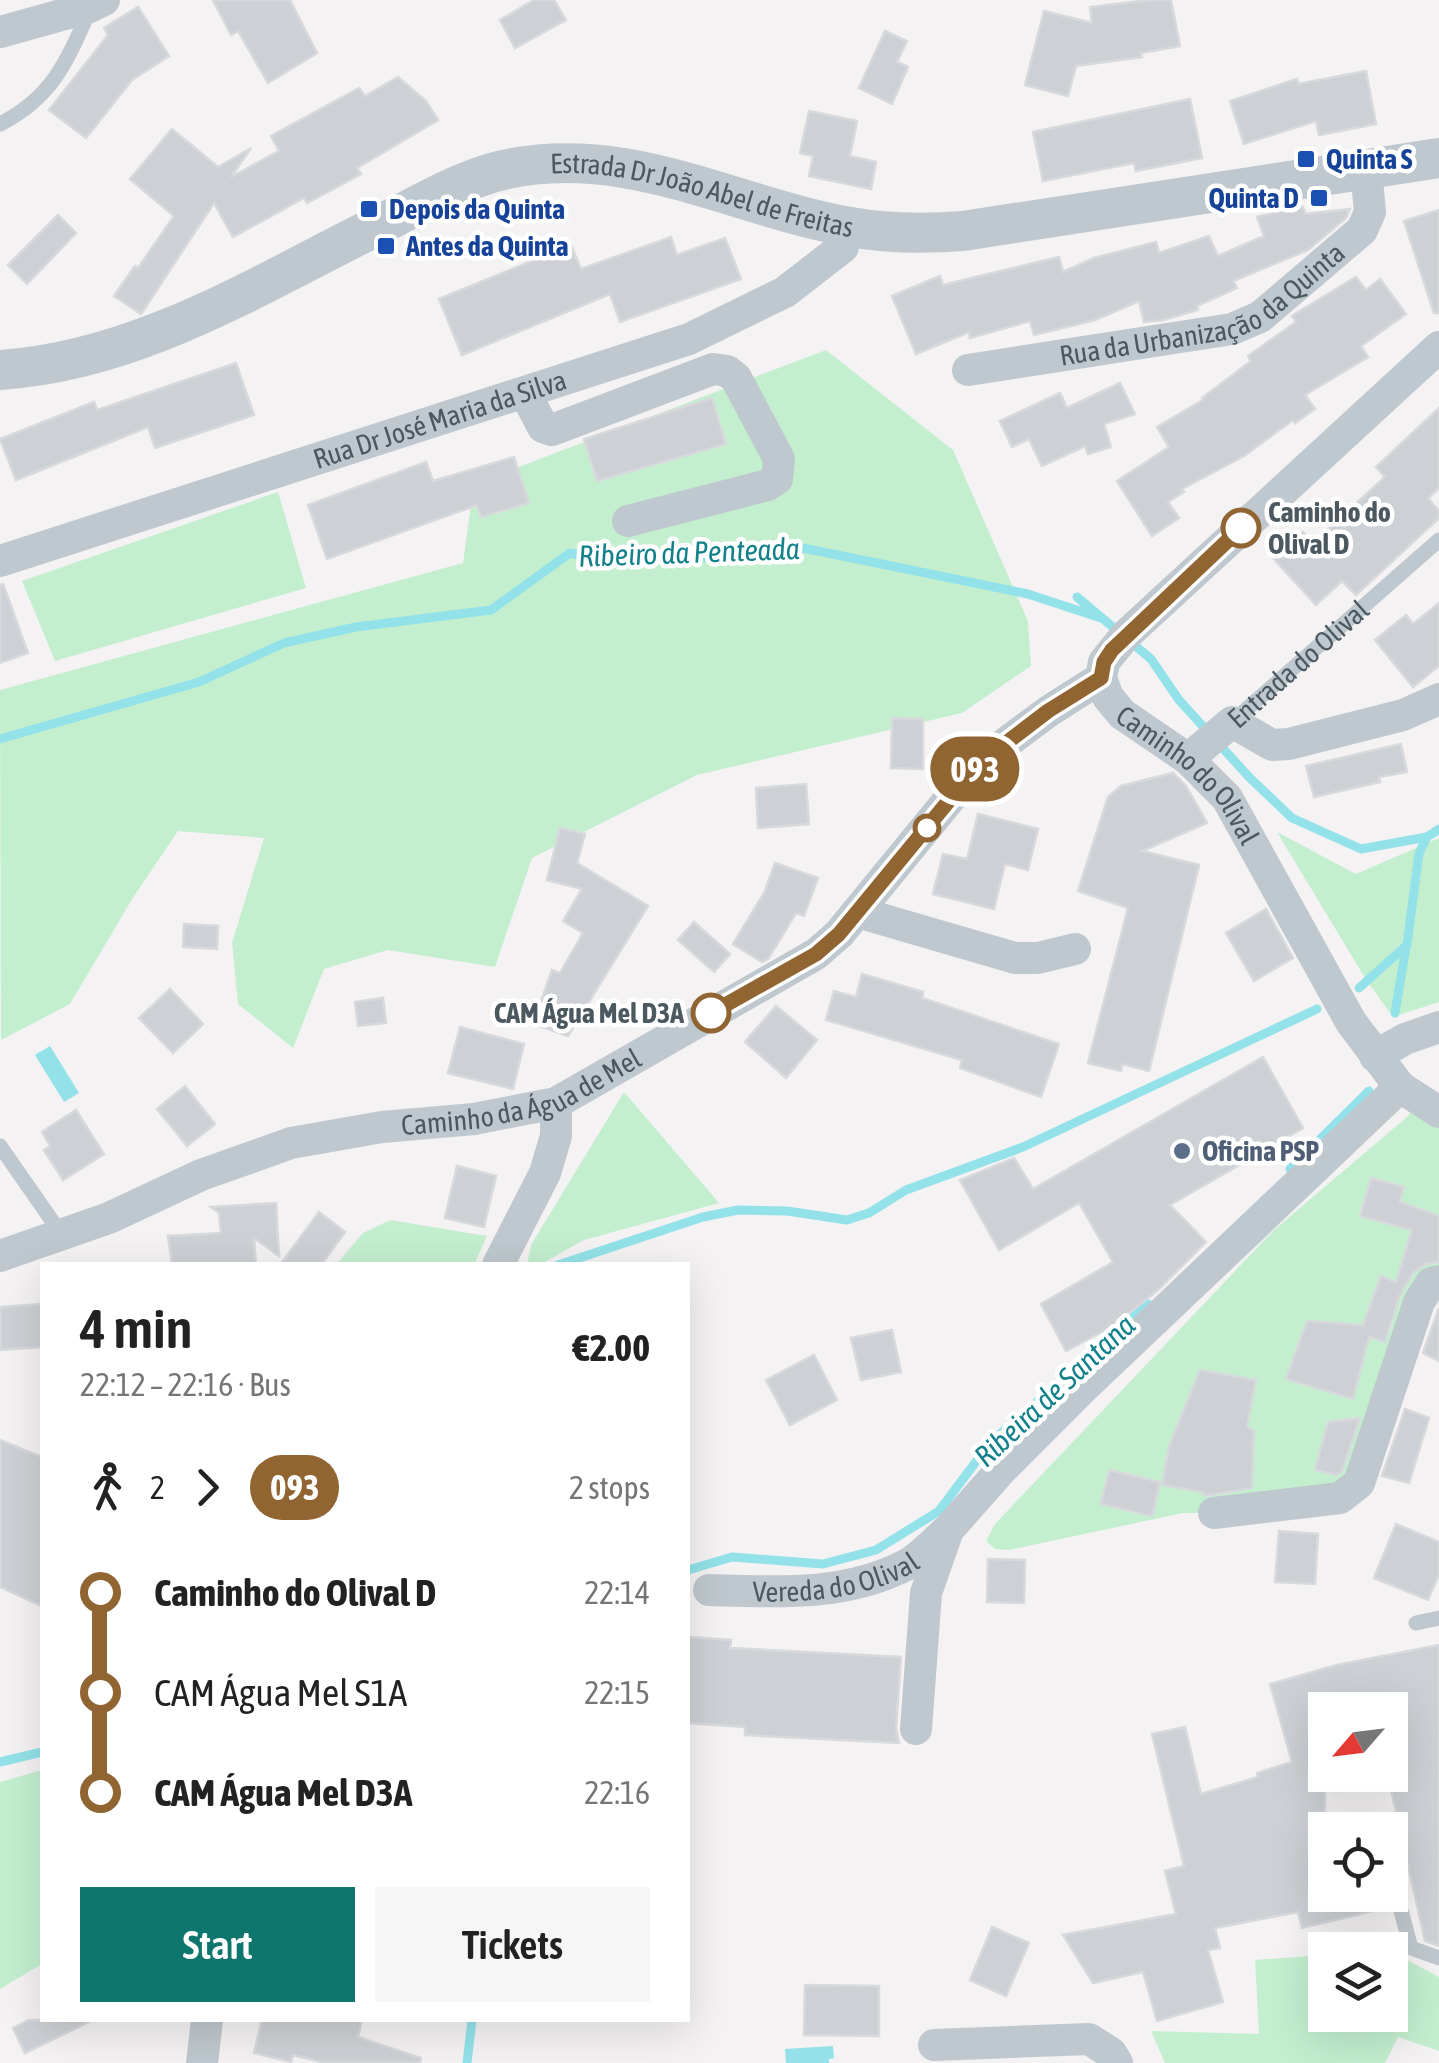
<!DOCTYPE html>
<meta charset="utf-8">
<style>
:root{--surface:#fff;--page:#f6f6f6;--text:#222;--muted:#767676;--accent:#0f766e}
body{margin:0;font-family:"Asap Condensed",sans-serif;background:var(--page);color:var(--text);height:100vh;display:flex;flex-direction:column;font-size:38px;white-space:nowrap}
*{box-sizing:border-box;margin:0}
p{font-size:32px;color:var(--muted)}
.icon{flex:none;width:55px;height:55px;fill:none;stroke:currentColor;stroke-width:2;stroke-linecap:round;stroke-linejoin:round}
.map{position:relative;flex:1;overflow:hidden}
.panel{position:absolute;left:40px;top:1262px;width:650px;height:760px;display:flex;flex-direction:column;background:var(--surface);border-radius:0px;box-shadow:0 10px 40px #0002}
.panel>*{flex:none}
.badge{padding:0 20px;border-radius:32px;font-size:35px;line-height:65px}
.needle{width:65px;rotate:242deg}
.fabs{position:absolute;left:1308px;top:1692px;display:grid;gap:20px}
.fabs a{display:grid;place-items:center;width:100px;height:100px;border-radius:0px;background:var(--surface);box-shadow:0 10px 40px #0002;font-size:50px}
.map>.badge{position:absolute;translate:-50% -50%;box-shadow:0 0 0 5px #fff}
.legs{display:flex;align-items:center;gap:15px;height:110px;padding:0 40px;font-size:32px}
.legs p{margin-inline-start:auto}
.summary{display:flex;align-items:center;justify-content:space-between;height:170px;padding:0 40px}
h1{font-size:55px;font-weight:600;line-height:75px}
.button{display:flex;gap:20px;margin-top:auto;padding:20px 40px}
.button a{flex:1;height:115px;border-radius:0px;background:var(--accent);color:#fff;font-size:40px;font-weight:600;line-height:115px;text-align:center}
.button a+a{background:var(--page);color:var(--text)}
ul{padding:0 40px;list-style:none}
li{display:flex;align-items:center;gap:35px;height:100px;font-size:38px}
li i{display:grid;place-items:center;width:15px;height:100%;margin:0 12px;background:currentColor}
li i::after{content:'';width:25px;height:25px;margin:-12px;border:8px solid;border-radius:50%;background:var(--surface)}
li p{margin-inline-start:auto}
li:first-child i{background:linear-gradient(#0000 50%,currentColor 0)}
li:last-child i{background:linear-gradient(currentColor 50%,#0000 0)}
.map>svg:first-child{display:block}
.green{fill:#c4efcf}
.water{fill:#93e2e9}
.lines{fill:none;stroke-linecap:round;stroke-linejoin:round}
.stream{stroke:#93e2e9;stroke-width:9}
.building{fill:#cdd0d4;stroke:#d7d9dd;stroke-width:2.5}
.service{stroke:#bfc8ce;stroke-width:15}
.minor{stroke:#bfc8ce;stroke-width:32}
.tertiary{stroke:#bfc8ce;stroke-width:40}
.line-1-casing{stroke:#fff;stroke-width:22}
.line-1{stroke:#906532;stroke-width:15}
.transit-dot{fill:#1a4fb4;stroke:#fff;stroke-width:4}
.stop-1-dot{fill:#fff;stroke:#906532;stroke-width:5}
.service-dot{fill:#5c6f8a;stroke:#fff;stroke-width:4}
.labels{text-anchor:middle;stroke-width:9;stroke-linejoin:round;paint-order:stroke}
.transit-label{font-size:28px;font-weight:bold;fill:#164399;stroke:#fff;text-anchor:start}
.street-label{font-size:28px;fill:#4b585f;stroke:#fff}
.stop-label{font-size:28px;font-weight:bold;fill:#4b585f;stroke:#fff;text-anchor:start}
.service-label{font-size:28px;font-weight:bold;fill:#4e5e75;stroke:#fff;text-anchor:start}
.water-label{font-size:30px;font-style:italic;fill:#13818b;stroke:#fff}
</style>
<div class="map">
<svg width="1439" height="2063" viewBox="0 0 1439 2063">
<rect width="100%" height="100%" fill="#f4f2f3"/>
<g class="green">
<path d="M826,350L953,450L1028,621L1031,666L962,713L697,775L532,858L495,967L388,950L324,969L293,1048L238,1004L232,943L264,838L178,831L134,896L70,1004L1,1040L0,690L463,563L474,484Z"/>
<path d="M278,492L306,588L55,661L22,581Z"/>
<path d="M1277,832L1356,874L1439,838V1002L1393,1017L1365,978Z"/>
<path d="M624,1092L719,1203L584,1240L539,1265H527L531,1245Z"/>
<path d="M1417,1100L1439,1112V1281L1359,1483L1214,1513H1183L1009,1550L995,1549L986,1541L995,1524L1274,1230L1408,1116Z"/>
<path d="M390,1220L487,1236L474,1265H336L363,1233Z"/>
<path d="M42,1770V1964L0,1989V1782Z"/>
<path d="M1390,1951L1439,1977V2051L1398,2037L1385,2063H1165L1151,2031L1259,2034L1255,1960L1325,1955V2015H1390Z"/>
</g>
<g class="water">
<path d="M50,1046L79,1093L64,1102L35,1055Z"/>
<path d="M833,2046L834,2058L829,2059V2063H786L785,2049Z"/>
</g>
<g class="lines">
<g class="stream">
<path d="M0,739L199,682L284,643L356,627L491,610L570,553L602,560L720,557L803,548L1028,594L1101,618L1077,597L1151,659L1179,700L1249,777L1292,818L1361,849L1427,837L1439,829"/>
<path d="M1359,988L1407,945L1419,853L1427,837"/>
<path d="M1395,1013L1406,947"/>
<path d="M1290,1169L1369,1091"/>
<path d="M558,1265L703,1217L738,1210L787,1211L847,1220L869,1213L906,1190L1023,1147L1317,1009"/>
<path d="M688,1570L732,1557L823,1564L876,1550L939,1511L990,1443L1148,1304"/>
<path d="M0,1762L42,1752"/>
<path d="M467,2063L472,2020"/>
</g>
</g>
<g class="building">
<path d="M213,0H290L317,53L268,83L238,31L231,35Z"/>
<path d="M534,0H554L566,20L515,48L500,20Z"/>
<path d="M1149,0H1171L1180,46L1141,53L1142,57L1076,66L1068,96L1025,85L1044,11L1092,23L1090,7Z"/>
<path d="M138,7L169,56L132,80L86,138L49,110L108,35L104,28Z"/>
<path d="M885,31L907,41L897,62L908,67L892,104L859,88Z"/>
<path d="M1366,71L1376,124L1319,135L1316,121L1244,144L1230,101L1297,79L1298,84Z"/>
<path d="M398,77L426,101L438,120L357,168L361,174L307,203L304,198L233,237L214,203L141,314L114,296L135,266L138,268L174,216L130,179L172,129L218,167L251,148L231,177L279,151L271,136L359,88L365,96Z"/>
<path d="M1190,99L1202,158L1136,171L1134,163L1043,181L1033,132Z"/>
<path d="M809,111L857,121L850,156L876,162L871,189L809,176L813,156L800,153Z"/>
<path d="M1302,206L1306,214L1350,209L1346,218L1308,250L1233,281L1237,288L1197,306L1198,310L1163,320L1144,322L1139,301L1095,320L1034,335L1030,321L970,338L969,332L916,354L892,296L940,276L943,285L1059,257L1063,272L1094,258L1156,242L1159,253L1209,236L1218,256L1264,236L1257,217Z"/>
<path d="M1439,210V313H1434L1404,221Z"/>
<path d="M58,215L76,233L27,284L8,265Z"/>
<path d="M671,237L677,255L725,238L741,279L620,322L610,294L462,355L439,299L571,245L581,269Z"/>
<path d="M1356,277L1366,290L1380,279L1406,314L1361,346L1368,357L1305,395L1315,409L1295,423L1293,420L1244,456L1182,489L1184,492L1168,502L1179,518L1152,536L1117,481L1169,447L1157,427L1203,400L1202,398L1251,361L1248,356L1296,322L1292,316L1295,314Z"/>
<path d="M236,363L254,415L155,448L148,427L16,480L0,439L94,402L97,410Z"/>
<path d="M1120,383L1135,414L1104,424L1111,447L1088,454L1085,446L1042,466L1029,439L1012,447L1000,421L1060,393L1067,408Z"/>
<path d="M712,398L726,444L597,481L584,439Z"/>
<path d="M1439,408V488L1428,498L1439,511V518L1356,595L1342,581L1316,605L1274,559L1303,532L1313,543L1385,477L1376,467Z"/>
<path d="M514,457L529,503L481,517L477,505L327,559L308,505L426,462L433,481Z"/>
<path d="M3,584L28,653L0,663V585Z"/>
<path d="M1439,603V666L1413,687L1375,640L1406,615L1413,624Z"/>
<path d="M892,718L923,719V769L891,768Z"/>
<path d="M1401,744L1407,772L1379,777L1380,782L1314,797L1306,766Z"/>
<path d="M1173,773L1186,786L1207,823L1142,851L1199,865L1149,1071L1122,1064L1121,1071L1088,1063L1128,908L1078,891L1108,797L1121,786Z"/>
<path d="M806,784L809,824L758,828L756,788Z"/>
<path d="M978,814L1038,829L1028,870L1005,864L994,909L933,894L943,854L967,859Z"/>
<path d="M560,828L585,834L577,863L648,906L568,1036L533,1024L552,970L560,973L583,933L563,921L582,889L547,880Z"/>
<path d="M775,863L818,878L804,916L796,913L768,959L762,962L733,944L764,893Z"/>
<path d="M1266,909L1293,958L1254,981L1226,933Z"/>
<path d="M694,922L730,954L714,972L678,940Z"/>
<path d="M184,924L218,926L217,949L183,947Z"/>
<path d="M862,974L923,992L922,998L1059,1044L1041,1097L960,1068L962,1060L826,1020L834,991L856,997Z"/>
<path d="M170,989L203,1024L173,1053L139,1018Z"/>
<path d="M383,998L386,1023L358,1026L355,1002Z"/>
<path d="M776,1006L817,1040L786,1078L745,1042Z"/>
<path d="M460,1027L524,1044L513,1089L448,1073Z"/>
<path d="M1263,1057L1303,1128L1170,1205L1206,1242L1158,1290L1113,1326L1066,1351L1041,1304L1113,1262L1079,1203L999,1250L960,1180L1014,1158L1033,1189Z"/>
<path d="M185,1086L215,1124L187,1146L157,1109Z"/>
<path d="M76,1110L104,1154L63,1180L44,1150L50,1146L42,1132Z"/>
<path d="M457,1166L496,1176L484,1227L445,1218Z"/>
<path d="M1371,1178L1404,1187L1400,1202L1439,1216V1262L1426,1264L1414,1272L1400,1295L1385,1342L1369,1337L1353,1399L1286,1379L1307,1321L1363,1325L1381,1276L1396,1282L1412,1230L1360,1216Z"/>
<path d="M276,1203L279,1256L254,1238L256,1265H172L168,1236L221,1233L219,1213L211,1207Z"/>
<path d="M319,1212L345,1232L321,1265H280Z"/>
<path d="M42,1304V1347L0,1350V1307Z"/>
<path d="M1439,1308V1361L1423,1353Z"/>
<path d="M892,1330L901,1372L861,1380L851,1338Z"/>
<path d="M814,1355L837,1400L790,1425L766,1380Z"/>
<path d="M1200,1370L1256,1380L1247,1426L1254,1431L1252,1488L1205,1496L1202,1492L1162,1485L1169,1446Z"/>
<path d="M1405,1409L1429,1418L1409,1483L1382,1476Z"/>
<path d="M1360,1418L1342,1471L1337,1475L1315,1470L1328,1422Z"/>
<path d="M0,1440L42,1457V1606L0,1587Z"/>
<path d="M1109,1470L1160,1482L1152,1516L1101,1504Z"/>
<path d="M1396,1524L1439,1542V1574L1428,1600L1374,1578Z"/>
<path d="M1279,1531L1318,1534L1315,1584L1275,1582Z"/>
<path d="M988,1559L1025,1560L1024,1603L987,1602Z"/>
<path d="M688,1637L731,1640L730,1648L901,1657L896,1728L899,1743L745,1735V1727L688,1723Z"/>
<path d="M1439,1645V1946L1425,1941L1390,1785V1710H1325V1895H1385L1389,1907L1302,1928L1298,1912L1215,1928L1220,1948L1208,1950L1223,2002L1157,2021L1143,1972L1093,1983L1063,1935L1176,1914L1165,1871L1184,1866L1152,1734L1185,1727L1201,1794L1258,1777L1257,1773L1292,1762L1270,1684L1337,1665Z"/>
<path d="M992,1927L1029,1943L1006,1996L970,1980Z"/>
<path d="M805,1985L879,1986V2036L804,2035Z"/>
<path d="M29,2020H93L25,2053L13,2028Z"/>
<path d="M262,2020H362L358,2037L421,2058L420,2063H325L293,2055L291,2062L254,2053Z"/>
</g>
<g class="lines">
<g class="service">
<path d="M0,124C53,97 67,61 90,9"/>
<path id="s1" d="M1232,722L1439,540"/>
<path d="M0,1146L62,1235"/>
<path d="M1416,1623L1439,1618"/>
<path d="M1395,1888L1411,1948L1439,1958"/>
</g>
<g class="minor">
<path d="M0,32L90,7L104,0"/>
<path id="s2" d="M1439,347L1125,636L1104,662L1101,678L1108,697L1122,714L1188,759L1227,798L1351,1022L1400,1087L1439,1112"/>
<path id="s3" d="M968,370L1232,329L1260,317L1362,230L1370,212L1366,170"/>
<path d="M525,393L543,427L552,430L713,369L727,371L736,378L779,459L777,479L768,485L628,521"/>
<path id="s4" d="M0,561L689,339L785,292L843,247L846,226"/>
<path d="M1188,759L1232,722L1272,745L1289,744L1403,715L1439,699"/>
<path d="M857,912L1015,958H1038L1075,949"/>
<path d="M1375,1056L1405,1039L1439,1027"/>
<path id="s5" d="M0,1256L109,1218L201,1175L291,1143L382,1127L474,1119L556,1103L816,954L839,934L979,763L1049,711L1101,678"/>
<path d="M498,1265L545,1173L556,1136V1103"/>
<path d="M1214,1513L1340,1498L1359,1483L1419,1302L1431,1283L1439,1281"/>
<path id="s6" d="M709,1590C776,1592 844,1597 906,1565C921,1557 934,1542 948,1530"/>
<path d="M916,1729L926,1593L948,1530L1002,1469L1082,1389L1400,1087"/>
<path d="M934,2045L1089,2039L1111,2053L1117,2063"/>
<path d="M202,2063L207,2020"/>
</g>
<path class="tertiary" id="s7" d="M0,370C138,361 258,285 379,225C418,206 460,180 503,170C627,142 732,206 850,227C889,234 924,234 963,231L1439,158"/>
</g>
<g class="lines">
<g class="line-1-casing">
<path id="line-1" d="M711,1013L816,954L839,934L980,763L1048,711L1101,678L1104,662L1112,650L1241,528"/>
</g>
<use href="#line-1" class="line-1"/>
</g>
<g class="transit-dot">
<rect x="1296" y="149" width="20" height="20" rx="5"/>
<rect x="1309" y="188" width="20" height="20" rx="5"/>
<rect x="359" y="199" width="20" height="20" rx="5"/>
<rect x="376" y="236" width="20" height="20" rx="5"/>
</g>
<g class="stop-1-dot">
<circle cx="1241" cy="528" r="18"/>
<circle cx="927" cy="828" r="12"/>
<circle cx="711" cy="1013" r="18"/>
</g>
<circle class="service-dot" cx="1182" cy="1151" r="10"/>
<g class="labels">
<g class="transit-label">
<text x="1326" y="169">Quinta S</text>
<text x="1299" y="208" text-anchor="end">Quinta D</text>
<text x="389" y="219">Depois da Quinta</text>
<text x="406" y="256">Antes da Quinta</text>
</g>
<g class="street-label">
<text dy="10" stroke="none"><textPath href="#s7" startOffset="748">Estrada Dr João Abel de Freitas</textPath></text>
<text dy="10" stroke="none"><textPath href="#s3" startOffset="248">Rua da Urbanização da Quinta</textPath></text>
<text dy="10" stroke="none"><textPath href="#s4" startOffset="462">Rua Dr José Maria da Silva</textPath></text>
<text dy="10" stroke="none"><textPath href="#s1" startOffset="88">Entrada do Olival</textPath></text>
<text dy="10" stroke="none"><textPath href="#s2" startOffset="610">Caminho do Olival</textPath></text>
<text dy="10" stroke="none"><textPath href="#s5" startOffset="550">Caminho da Água de Mel</textPath></text>
<text dy="10" stroke="none"><textPath href="#s6" startOffset="128">Vereda do Olival</textPath></text>
</g>
<g class="stop-label">
<text x="1268" y="522">Caminho do<tspan x="1268" dy="32">Olival D</tspan></text>
<text x="684" y="1023" text-anchor="end">CAM Água Mel D3A</text>
</g>
<g class="service-label">
<text x="1202" y="1161">Oficina PSP</text>
</g>
<g class="water-label">
<text transform="translate(689 553) rotate(-2)" y="10">Ribeiro da Penteada</text>
<text transform="translate(1055 1391) rotate(-43)" y="10">Ribeira de Santana</text>
</g>
</g>
</svg>
<div class="fabs">
<a><svg class="needle" viewBox="-14 -14 28 28"><path d="M0-13l5 13h-10z" fill="#e53935"/><path d="M0 13l5-13h-10z" fill="#767676"/></svg></a>
<a><svg class="icon" aria-label="locate" viewBox="0 0 24 24"><circle cx="12" cy="12" r="6"/><path d="M12 2v4M12 18v4M2 12h4M18 12h4"/></svg></a>
<a><svg class="icon" aria-label="layers" viewBox="0 0 24 24"><path d="M12 4l9 5-9 5-9-5zM3 14l9 5 9-5"/></svg></a>
</div>
<b class="badge" style="left:975px;top:769px;background:#906532;color:#fff">093</b>
<section class="panel">
<div class="summary"><div><h1>4 min</h1><p>22:12 – 22:16 · Bus</p></div><b>€2.00</b></div>
<div class="legs"><svg class="icon" aria-label="walk" viewBox="0 0 24 24"><circle cx="13" cy="4" r="2"/><path d="M13 8l-2 6 4 7M11 14l-3 7M7 12l3-4h3l4 4"/></svg>2<svg class="icon" aria-label="forward" viewBox="0 0 24 24"><path d="M9 5l7 7-7 7"/></svg><b class="badge" style="background:#906532;color:#fff">093</b><p>2 stops</p></div>
<ul>
<li><i style="color:#906532"></i><b>Caminho do Olival D</b><p>22:14</p></li>
<li><i style="color:#906532"></i><span>CAM Água Mel S1A</span><p>22:15</p></li>
<li><i style="color:#906532"></i><b>CAM Água Mel D3A</b><p>22:16</p></li>
</ul>
<div class="button"><a>Start</a><a>Tickets</a></div>
</section>
</div>
